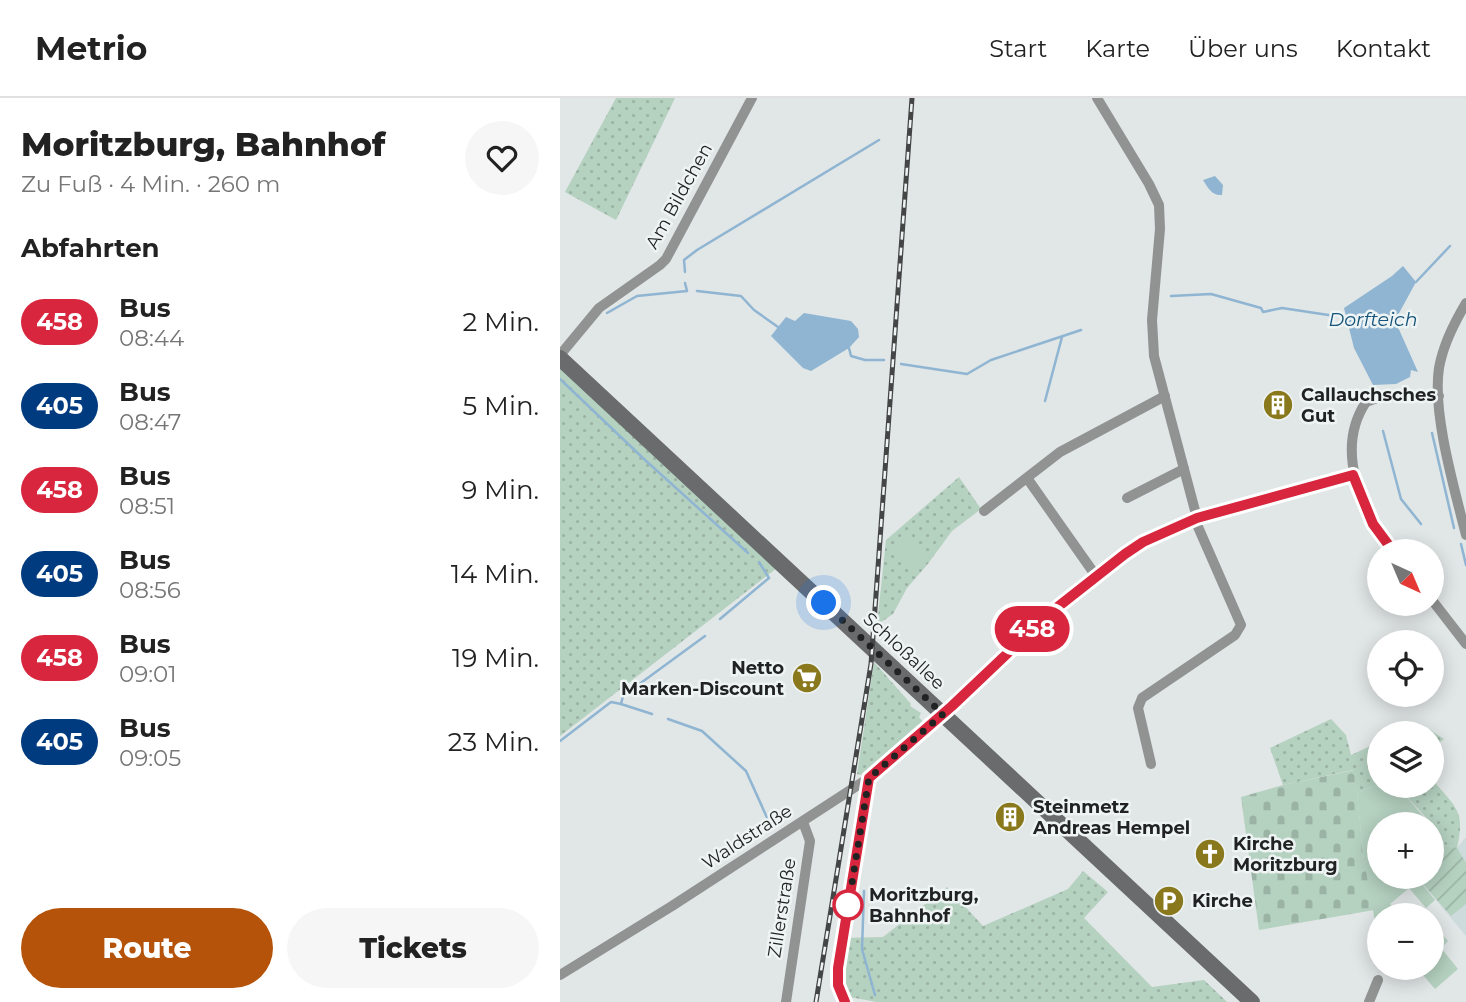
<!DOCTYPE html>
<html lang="de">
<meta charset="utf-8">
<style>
:root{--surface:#fff;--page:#f6f6f6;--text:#222;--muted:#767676;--line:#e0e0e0;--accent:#b45309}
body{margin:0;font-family:Montserrat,sans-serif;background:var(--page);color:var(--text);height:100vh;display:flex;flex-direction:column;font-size:26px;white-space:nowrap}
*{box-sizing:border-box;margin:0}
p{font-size:23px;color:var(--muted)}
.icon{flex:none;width:38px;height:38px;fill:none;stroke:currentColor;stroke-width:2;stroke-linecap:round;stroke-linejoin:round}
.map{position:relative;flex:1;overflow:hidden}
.side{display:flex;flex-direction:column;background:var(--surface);width:560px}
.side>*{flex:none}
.badge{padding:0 14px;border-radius:23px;font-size:24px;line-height:46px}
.needle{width:46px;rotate:136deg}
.tools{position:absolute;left:807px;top:441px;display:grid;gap:14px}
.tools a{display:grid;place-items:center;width:77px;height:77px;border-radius:50%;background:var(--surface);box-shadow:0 4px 18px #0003;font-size:35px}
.you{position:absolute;width:35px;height:35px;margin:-18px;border:5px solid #fff;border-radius:50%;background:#1a73e8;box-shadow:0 0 0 10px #1a73e833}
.map>.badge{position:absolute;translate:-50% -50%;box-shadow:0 0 0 4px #fff}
h2{padding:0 21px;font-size:26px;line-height:63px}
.round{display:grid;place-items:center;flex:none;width:74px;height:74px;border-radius:37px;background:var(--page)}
.summary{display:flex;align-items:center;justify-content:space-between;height:119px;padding:0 21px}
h1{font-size:33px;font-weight:800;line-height:52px}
.primary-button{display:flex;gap:14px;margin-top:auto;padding:14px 21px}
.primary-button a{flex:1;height:80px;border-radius:42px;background:var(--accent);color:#fff;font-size:28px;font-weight:800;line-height:80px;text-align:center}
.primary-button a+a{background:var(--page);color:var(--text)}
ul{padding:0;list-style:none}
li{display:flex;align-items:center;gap:21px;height:84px;padding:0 21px}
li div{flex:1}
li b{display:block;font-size:26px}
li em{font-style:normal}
li .badge{min-width:77px;font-weight:700;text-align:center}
header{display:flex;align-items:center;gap:42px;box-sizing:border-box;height:98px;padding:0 35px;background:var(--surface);border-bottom:2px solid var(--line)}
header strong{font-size:33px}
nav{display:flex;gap:38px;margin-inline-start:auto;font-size:24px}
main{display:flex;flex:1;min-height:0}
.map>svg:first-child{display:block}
.built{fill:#cddbdc}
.grass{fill:url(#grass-dots)}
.cemetery{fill:url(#cemetery-stones)}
.garden{fill:url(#garden-furrows)}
.pitch{fill:#b5d1c0}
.water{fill:#8fb5d2}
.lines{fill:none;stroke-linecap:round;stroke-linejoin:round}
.stream{stroke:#8fb5d2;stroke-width:2.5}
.minor{stroke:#919393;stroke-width:10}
.secondary{stroke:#696b6c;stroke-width:16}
.rail-casing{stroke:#444646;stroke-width:5}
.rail{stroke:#eef3f3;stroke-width:2.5;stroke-dasharray:8;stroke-linecap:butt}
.line-casing{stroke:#fff;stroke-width:16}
.line{stroke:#d7263d;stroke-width:10}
.walk{stroke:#212323;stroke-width:7;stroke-dasharray:0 12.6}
.stop-dot{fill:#fff;stroke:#d7263d;stroke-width:3.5}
.labels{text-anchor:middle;stroke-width:5;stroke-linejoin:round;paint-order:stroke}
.street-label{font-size:18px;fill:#212323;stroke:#eef3f3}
.poi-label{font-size:18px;font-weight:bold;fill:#212323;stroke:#eef3f3;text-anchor:start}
.stop-label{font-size:18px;font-weight:bold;fill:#212323;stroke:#eef3f3;text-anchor:start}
.water-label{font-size:19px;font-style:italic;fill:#15547b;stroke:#eef3f3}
</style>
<header>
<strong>Metrio</strong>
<nav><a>Start</a><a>Karte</a><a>Über uns</a><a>Kontakt</a></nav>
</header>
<main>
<section class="side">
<div class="summary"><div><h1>Moritzburg, Bahnhof</h1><p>Zu Fuß · 4 Min. · 260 m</p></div><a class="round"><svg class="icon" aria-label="heart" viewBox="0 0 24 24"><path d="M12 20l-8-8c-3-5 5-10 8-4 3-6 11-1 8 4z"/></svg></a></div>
<h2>Abfahrten</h2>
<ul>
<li><span class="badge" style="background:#d7263d;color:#fff">458</span><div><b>Bus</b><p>08:44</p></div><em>2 Min.</em></li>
<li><span class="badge" style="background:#003b80;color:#fff">405</span><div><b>Bus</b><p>08:47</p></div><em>5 Min.</em></li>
<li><span class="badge" style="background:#d7263d;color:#fff">458</span><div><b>Bus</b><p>08:51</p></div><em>9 Min.</em></li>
<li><span class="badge" style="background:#003b80;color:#fff">405</span><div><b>Bus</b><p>08:56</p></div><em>14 Min.</em></li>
<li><span class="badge" style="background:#d7263d;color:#fff">458</span><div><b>Bus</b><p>09:01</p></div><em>19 Min.</em></li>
<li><span class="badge" style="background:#003b80;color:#fff">405</span><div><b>Bus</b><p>09:05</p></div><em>23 Min.</em></li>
</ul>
<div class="primary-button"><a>Route</a><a>Tickets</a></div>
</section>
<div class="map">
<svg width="906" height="904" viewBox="0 0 906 904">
<defs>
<pattern id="grass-dots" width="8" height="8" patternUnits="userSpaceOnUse" patternTransform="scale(1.75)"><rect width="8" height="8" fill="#b5d1c0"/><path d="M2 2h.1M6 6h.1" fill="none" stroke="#9bb3a5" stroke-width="1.8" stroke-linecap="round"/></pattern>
<pattern id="cemetery-stones" width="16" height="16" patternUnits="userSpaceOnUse" patternTransform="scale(1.75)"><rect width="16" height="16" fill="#b5d1c0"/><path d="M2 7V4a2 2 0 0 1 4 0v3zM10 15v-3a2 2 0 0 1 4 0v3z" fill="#9bb3a5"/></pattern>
<pattern id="garden-furrows" width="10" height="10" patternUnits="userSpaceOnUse" patternTransform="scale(1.75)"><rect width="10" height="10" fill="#b5d1c0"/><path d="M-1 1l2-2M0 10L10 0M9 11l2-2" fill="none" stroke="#9bb3a5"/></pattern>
</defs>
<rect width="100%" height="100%" fill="#e1e6e6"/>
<path class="built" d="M906,739V838L862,785L866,779H872V770L885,747L897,750Z"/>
<g class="grass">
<path d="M56,0H115L56,122L5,94Z"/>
<path d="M0,270L217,470L0,638Z"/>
<path d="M399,379L421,411L392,433L367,467L347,490L333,516L317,527L326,442Z"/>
<path d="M314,564L351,606L350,608L361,615L359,619L363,624L317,668L313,667L301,677L297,676Z"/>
<path d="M771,621L786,637L791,657L819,644V686L797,695L793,672L723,687L710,650Z"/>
<path d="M859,625L884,641L872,650V635H837Z"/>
<path d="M872,681C895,709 906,712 897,750L885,747L872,726L837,688H872Z"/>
<path d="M523,773L548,794L524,820L592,889L644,882L667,904H317L284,898L277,869L283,840L323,839L387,789L423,828L508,791Z"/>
</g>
<path class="cemetery" d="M795,672L803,756L814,812L699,832L681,699L723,687Z"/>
<path class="garden" d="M885,747L897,750L906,765V806L891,818L862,785L866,779H872V770Z"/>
<g class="pitch">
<path d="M347,438L368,459L355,471L334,450Z"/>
<path d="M819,686V688H837L870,726H819V779H866L862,786L875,802L866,810L849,790L830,806L839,817H819V831L816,829L803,756L797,695Z"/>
<path d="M872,729L885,747L872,770Z"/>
<path d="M880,834L888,843L881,850L898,871L875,891L857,870H872V841Z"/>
</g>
<g class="water">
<path d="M655,78L663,87L662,97C652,98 648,90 643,82Z"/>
<path d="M843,168L856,184L838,217L837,227L858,274L851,272L850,279L836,286L813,287L794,250L784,210L832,178Z"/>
<path d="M244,215L291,223L298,231L299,239L289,250L251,273L243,270L211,238L226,219L235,223Z"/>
</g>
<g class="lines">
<g class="stream">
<path d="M125,174L124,162L137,152L319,42"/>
<path d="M856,184L890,148"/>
<path d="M137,193L181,198L194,212L218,229"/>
<path d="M611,198L651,196L701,210L703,214L722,210L775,218"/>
<path d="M47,215L77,198L127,193L125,185"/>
<path d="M289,250L291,258L305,262H324"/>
<path d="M341,266L407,276L431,262L521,232"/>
<path d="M0,281L85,362L188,455"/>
<path d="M485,303L502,239"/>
<path d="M823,333L841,401L861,426"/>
<path d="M872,335L894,430"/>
<path d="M901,446L906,467"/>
<path d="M160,521L209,480L199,464"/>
<path d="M61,606L92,616"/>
<path d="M108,621L142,633L186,673L209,724"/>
<path d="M0,643L51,604L61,606L63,598L145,538"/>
<path d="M304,793L302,851L315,897"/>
</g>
<g class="minor">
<path d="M537,0L589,86L599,107L600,131L592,222L594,258L637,420"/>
<path d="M906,205C894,225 883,247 879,270C872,315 895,393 906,437"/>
<path d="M0,257L39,210L100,167L106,161L192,0"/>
<path d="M467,380L536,478"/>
<path d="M567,400L624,371"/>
<path d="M424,413L500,354L605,298"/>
<path d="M833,453C802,414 774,352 806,304L820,299L879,298"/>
<path d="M872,502L906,546"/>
<path d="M591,666L578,610L582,600L675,537L681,527L635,422"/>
<path d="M0,877L112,808L309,680L389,610L490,515L565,456L583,444L637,420L793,377"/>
<path d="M226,904L250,743L243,724"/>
<path d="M285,904L277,887V869L309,680"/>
<path d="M809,904L818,882"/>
</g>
<path class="secondary" d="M0,260L692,904"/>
<g class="rail-casing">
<path id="rail" d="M256,904L311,566L352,0"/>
</g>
<use href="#rail" class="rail"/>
</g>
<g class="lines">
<g class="line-casing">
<path id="line" d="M285,904L278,887V870L309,680L392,608L490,515L565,456L583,444L637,420L793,377L813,426L833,453"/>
</g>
<use href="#line" class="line"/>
<path class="walk" d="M264,505L383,616L309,680L287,816L288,807"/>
</g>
<defs>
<g id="building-disc" transform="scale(1.575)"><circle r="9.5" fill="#89781c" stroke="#eef3f3"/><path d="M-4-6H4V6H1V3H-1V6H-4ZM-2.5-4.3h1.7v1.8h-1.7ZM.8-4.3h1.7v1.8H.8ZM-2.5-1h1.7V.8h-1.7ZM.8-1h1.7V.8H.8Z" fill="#fff"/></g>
<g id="supermarket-disc" transform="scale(1.575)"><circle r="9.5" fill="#89781c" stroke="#eef3f3"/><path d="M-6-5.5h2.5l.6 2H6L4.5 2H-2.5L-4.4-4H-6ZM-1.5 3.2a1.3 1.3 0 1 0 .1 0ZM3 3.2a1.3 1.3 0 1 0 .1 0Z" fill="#fff"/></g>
<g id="church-disc" transform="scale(1.575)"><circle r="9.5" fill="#89781c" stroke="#eef3f3"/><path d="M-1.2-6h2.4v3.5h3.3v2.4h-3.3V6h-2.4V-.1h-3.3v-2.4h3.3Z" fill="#fff"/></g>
<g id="parking-disc" transform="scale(1.575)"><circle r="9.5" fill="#89781c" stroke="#eef3f3"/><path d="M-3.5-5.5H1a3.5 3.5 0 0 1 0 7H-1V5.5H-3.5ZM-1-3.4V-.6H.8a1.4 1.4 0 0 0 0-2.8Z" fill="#fff"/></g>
</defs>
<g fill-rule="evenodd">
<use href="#building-disc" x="718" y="307"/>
<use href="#supermarket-disc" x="247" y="580"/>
<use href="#building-disc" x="450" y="719"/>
<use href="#church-disc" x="650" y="756"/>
<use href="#parking-disc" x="609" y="803"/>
</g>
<circle class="stop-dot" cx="288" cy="807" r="14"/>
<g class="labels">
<g class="street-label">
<text transform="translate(119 98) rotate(-61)" y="6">Am Bildchen</text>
<text transform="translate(344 553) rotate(43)" y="6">Schloßallee</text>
<text transform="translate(187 739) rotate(-33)" y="6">Waldstraße</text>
<text transform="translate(222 810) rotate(-81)" y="6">Zillerstraße</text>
</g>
<g class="poi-label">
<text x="741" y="303">Callauchsches<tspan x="741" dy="21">Gut</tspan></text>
<text x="224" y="576" text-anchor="end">Netto<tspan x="224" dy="21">Marken-Discount</tspan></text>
<text x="473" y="715">Steinmetz<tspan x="473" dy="21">Andreas Hempel</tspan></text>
<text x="673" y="752">Kirche<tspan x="673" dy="21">Moritzburg</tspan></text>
<text x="632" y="809">Kirche</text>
</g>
<g class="stop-label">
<text x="309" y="803">Moritzburg,<tspan x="309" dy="21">Bahnhof</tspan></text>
</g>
<g class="water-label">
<text x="813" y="228">Dorfteich</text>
</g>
</g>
</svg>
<div class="tools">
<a><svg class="needle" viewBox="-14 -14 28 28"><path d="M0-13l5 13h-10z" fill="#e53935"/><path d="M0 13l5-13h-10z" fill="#767676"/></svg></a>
<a><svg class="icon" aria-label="locate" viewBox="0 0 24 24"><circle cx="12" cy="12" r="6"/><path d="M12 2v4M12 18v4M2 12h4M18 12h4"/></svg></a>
<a><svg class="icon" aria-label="layers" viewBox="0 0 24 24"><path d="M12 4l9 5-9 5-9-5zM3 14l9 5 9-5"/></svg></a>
<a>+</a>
<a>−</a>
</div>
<div class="you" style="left:264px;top:505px"></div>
<b class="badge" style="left:472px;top:531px;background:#d7263d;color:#fff">458</b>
</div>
</main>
